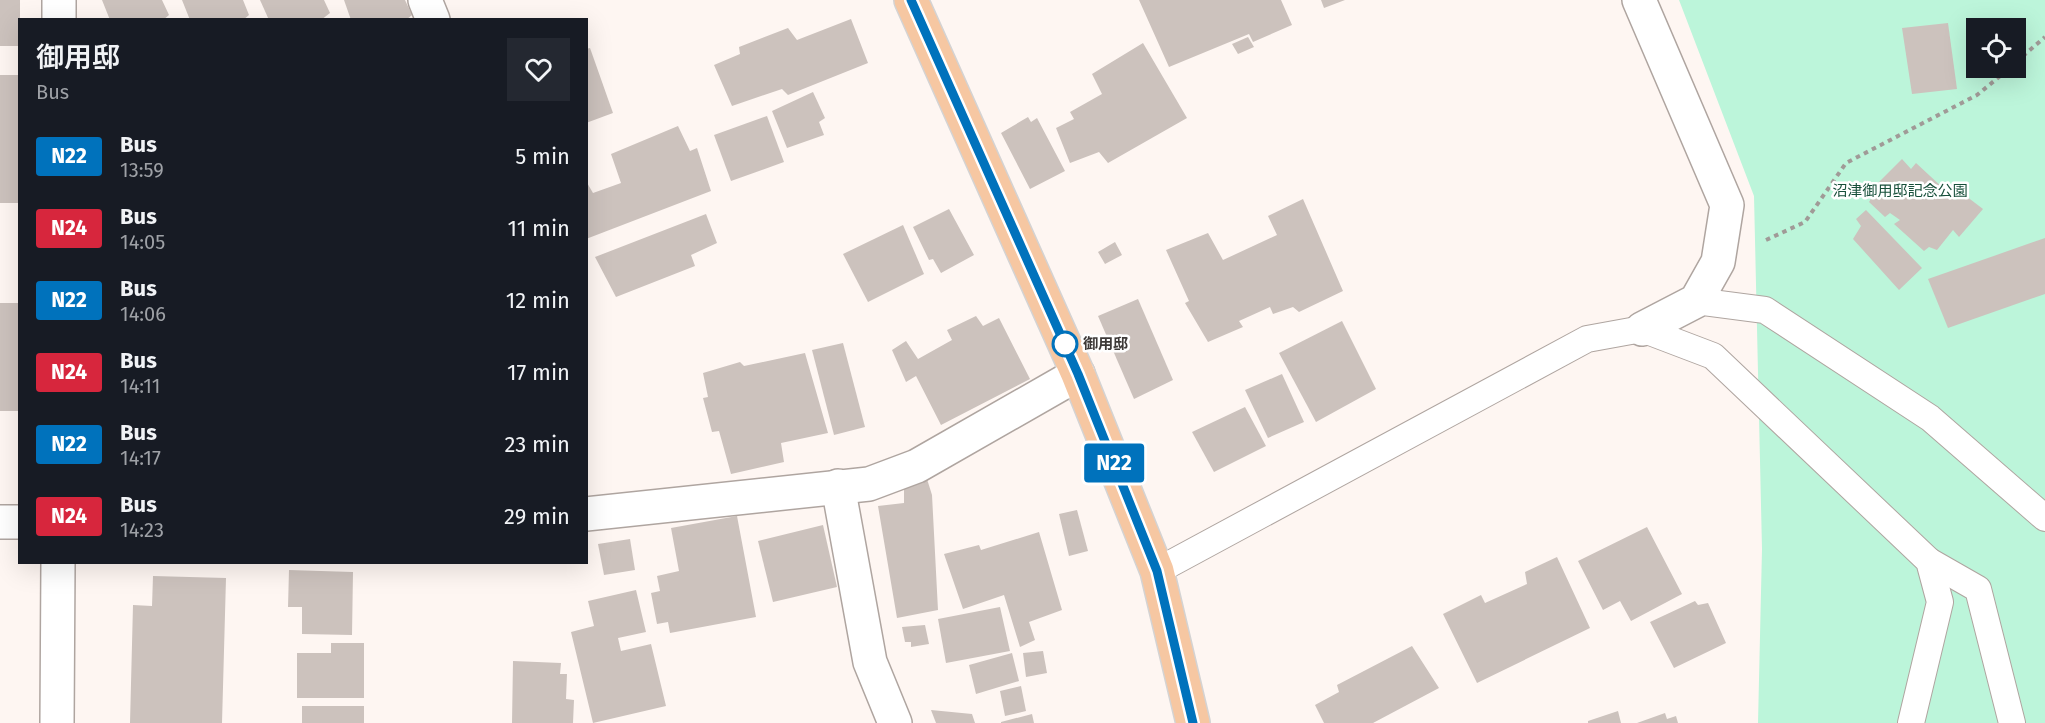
<!DOCTYPE html>
<meta charset="utf-8">
<style>
:root{--surface:#171b24;--page:#242831;--text:#f1f3f6;--muted:#9ea1a6}
body{margin:0;font-family:"Fira Sans","Noto Sans JP",sans-serif;background:var(--page);color:var(--text);height:100vh;display:flex;flex-direction:column;font-size:22px;white-space:nowrap}
*{box-sizing:border-box;margin:0}
p{font-size:20px;color:var(--muted)}
.icon{flex:none;width:33px;height:33px;fill:none;stroke:currentColor;stroke-width:2;stroke-linecap:round;stroke-linejoin:round}
.map{position:relative;flex:1;overflow:hidden}
.side{position:absolute;left:18px;top:18px;width:570px;height:546px;display:flex;flex-direction:column;background:var(--surface);border-radius:0px;box-shadow:0 6px 24px #0002}
.side>*{flex:none}
.badge{padding:0 12px;border-radius:4px;font-size:21px;line-height:39px}
.tools{position:absolute;left:1966px;top:18px;display:grid;gap:12px}
.tools a{display:grid;place-items:center;width:60px;height:60px;border-radius:0px;background:var(--surface);box-shadow:0 6px 24px #0002;font-size:30px}
.map>.badge{position:absolute;translate:-50% -50%;box-shadow:0 0 0 3px #fff}
.round{display:grid;place-items:center;flex:none;width:63px;height:63px;border-radius:0px;background:var(--page)}
.head{display:flex;align-items:center;justify-content:space-between;height:102px;padding:0 18px}
h1{font-size:28px;font-weight:600;line-height:45px}
ul{padding:0;list-style:none}
li{display:flex;align-items:center;gap:18px;height:72px;padding:0 18px}
li div{flex:1}
li b{display:block;font-size:22px}
li em{font-style:normal}
li .badge{min-width:66px;font-weight:700;text-align:center}
.map>svg:first-child{display:block}
.green{fill:#bcf5da;fill-rule:evenodd}
.building{fill:#ccc2bd}
.lines{fill:none;stroke-linecap:round;stroke-linejoin:round}
.service-casing{stroke:#afa5a0;stroke-width:28}
.minor-casing{stroke:#afa5a0;stroke-width:36}
.trunk-casing{stroke:#d4d3d3;stroke-width:36}
.path{stroke:#a09a97;stroke-width:4;stroke-dasharray:4.5 4.5;stroke-linecap:butt}
.service{stroke:#fff;stroke-width:26}
.minor{stroke:#fff;stroke-width:33}
.trunk{stroke:#f6c7a2;stroke-width:33}
.line-casing{stroke:#fff;stroke-width:14}
.line{stroke:#0072bc;stroke-width:9}
.stop-dot{fill:#fff;stroke:#0072bc;stroke-width:3}
.labels{text-anchor:middle;stroke-width:5;stroke-linejoin:round;paint-order:stroke}
.park-label{font-size:15px;fill:#174f3a;stroke:#fff}
.stop-label{font-size:15px;font-weight:bold;fill:#3d3937;stroke:#fff;text-anchor:start}
</style>
<div class="map">
<svg width="2045" height="723" viewBox="0 0 2045 723">
<rect width="100%" height="100%" fill="#fef6f2"/>
<path class="green" d="M1679,0H2045V723H1758L1762,549L1754,196ZM1977,28H2016V68H1977Z"/>
<g class="building">
<rect x="0" y="0" width="20" height="46"/>
<path d="M102,0H162L169,15L163,20H110Z"/>
<path d="M182,0H243L249,15L243,20H190Z"/>
<path d="M260,0H324L330,13L321,20H269Z"/>
<path d="M344,0H405L412,15L406,20H351Z"/>
<path d="M1139,0H1281L1292,25L1253,42L1249,34L1169,67Z"/>
<path d="M1321,0H1345L1324,8Z"/>
<path d="M851,19L868,63L788,95L782,89L732,106L714,65L740,54L739,47L788,28L797,40Z"/>
<path d="M1948,23L1957,89L1912,94L1902,28Z"/>
<path d="M1248,37L1254,47L1238,54L1232,44Z"/>
<path d="M1143,43L1187,118L1108,163L1099,152L1070,163L1056,128L1074,119L1070,112L1102,94L1092,74Z"/>
<path d="M590,48L613,113L586,123V49Z"/>
<rect x="0" y="75" width="20" height="128"/>
<path d="M813,92L825,118L819,122L824,135L787,148L772,111Z"/>
<path d="M767,116L784,162L731,181L714,135Z"/>
<path d="M1028,117L1031,122L1037,118L1065,171L1030,189L1001,133Z"/>
<path d="M678,126L690,151L697,148L711,191L586,239V181L593,193L621,183L611,154Z"/>
<path d="M1902,159L1911,169L1916,163L1956,200L1962,193L1983,209L1959,237L1953,230L1937,250L1929,247L1924,251L1894,224L1900,220L1890,213L1885,217L1869,202L1872,197L1867,194Z"/>
<path d="M1303,199L1343,291L1299,312L1293,307L1273,314L1270,307L1239,321L1243,327L1208,342L1185,303L1189,301L1166,250L1208,233L1223,260L1277,235L1268,216Z"/>
<path d="M949,209L974,255L941,273L933,259L929,260L913,227Z"/>
<path d="M1866,210L1922,268L1899,290L1853,239L1861,226L1856,219Z"/>
<path d="M706,214L717,243L691,255L695,266L616,297L595,257Z"/>
<path d="M903,225L924,274L868,302L843,254Z"/>
<path d="M2045,238V294L1948,328L1928,279Z"/>
<path d="M1115,242L1122,255L1105,264L1098,252Z"/>
<path d="M1138,299L1173,380L1134,399L1098,316Z"/>
<rect x="0" y="303" width="20" height="108"/>
<path d="M976,316L983,326L999,318L1030,379L941,425L916,376L906,382L892,350L906,341L918,359L952,340L947,330Z"/>
<path d="M1342,321L1376,389L1316,422L1279,353Z"/>
<path d="M843,343L865,427L834,435L812,350Z"/>
<path d="M805,353L828,433L781,443L784,462L731,474L719,431L712,432L703,398L708,397L703,373L740,362L744,366Z"/>
<path d="M1282,374L1304,422L1268,438L1245,390Z"/>
<path d="M1245,407L1266,446L1214,472L1192,432Z"/>
<path d="M927,479L932,495L938,610L897,618L878,506L904,503V486Z"/>
<path d="M1077,510L1088,551L1069,556L1059,514Z"/>
<path d="M737,516L756,617L670,633L668,622L657,624L651,593L660,591L657,576L679,571L671,528Z"/>
<path d="M823,525L837,587L773,602L758,541Z"/>
<path d="M1647,527L1682,594L1631,621L1620,601L1603,610L1578,561Z"/>
<path d="M1039,532L1062,610L1029,622L1035,640L1020,647L1004,595L963,609L944,554L979,545L981,550Z"/>
<path d="M630,539L635,570L604,575L598,544Z"/>
<path d="M1557,557L1590,628L1477,683L1443,614L1481,595L1485,603L1527,584L1525,572Z"/>
<path d="M289,570L353,572L352,635L302,634V607H288Z"/>
<path d="M153,576L226,578L222,723H130L133,605L152,606Z"/>
<path d="M636,590L646,632L618,638L621,651L651,644L666,706L593,723L571,632L594,626L588,601Z"/>
<path d="M1695,601L1698,605L1708,603L1726,643L1674,668L1650,622Z"/>
<path d="M1000,607L1010,651L946,663L938,619Z"/>
<path d="M925,625L929,644L911,647V642H905L902,627Z"/>
<path d="M331,643H364V698H297V653H331Z"/>
<path d="M1412,646L1439,688L1373,723H1324L1315,705L1339,692L1337,685Z"/>
<path d="M1043,651L1047,673L1026,677L1023,653Z"/>
<path d="M1012,653L1019,681L976,694L969,665Z"/>
<path d="M513,661L561,663L560,674H567L566,699L574,700L573,723H512Z"/>
<path d="M1021,686L1026,711L1005,716L1000,691Z"/>
<rect x="302" y="706" width="62" height="17"/>
<path d="M931,710L972,714L975,723H936Z"/>
<path d="M1618,711L1621,723H1588V721Z"/>
<path d="M1665,713L1667,719L1676,716L1678,723H1637Z"/>
<path d="M1032,714L1034,723H1001V722Z"/>
</g>
<g class="lines">
<g class="service-casing">
<g id="service">
<path d="M1696,301L1765,310L1930,418L2045,518"/>
<path d="M1929,561L1978,589L2012,723"/>
<path d="M1157,571L1587,339L1642,329L1713,356L1929,561L1940,602L1911,723"/>
</g>
</g>
<g class="minor-casing">
<g id="minor">
<path d="M59,0V20"/>
<path d="M425,0L433,20"/>
<path d="M1639,0L1727,205L1718,262L1696,301L1642,329"/>
<path d="M838,486L870,662L895,723"/>
<path d="M586,514L869,484L917,466L1078,374"/>
<path d="M0,522H20"/>
<path d="M57,723L58,562"/>
</g>
</g>
<g class="trunk-casing">
<path id="trunk" d="M911,0L1078,374L1157,571L1193,723"/>
</g>
<g class="path">
<path d="M2016,62L2045,37"/>
<path d="M1766,240L1805,222L1846,163L1977,95L2010,68"/>
</g>
<use href="#service" class="service"/>
<use href="#minor" class="minor"/>
<use href="#trunk" class="trunk"/>
</g>
<g class="lines">
<g class="line-casing">
<path id="line" d="M911,0L1078,374L1157,571L1193,723"/>
</g>
<use href="#line" class="line"/>
</g>
<circle class="stop-dot" cx="1065" cy="344" r="12"/>
<g class="labels">
<g class="park-label">
<text x="1900" y="196">沼津御用邸記念公園</text>
</g>
<g class="stop-label">
<text x="1083" y="349">御用邸</text>
</g>
</g>
</svg>
<div class="tools">
<a><svg class="icon" aria-label="locate" viewBox="0 0 24 24"><circle cx="12" cy="12" r="6"/><path d="M12 2v4M12 18v4M2 12h4M18 12h4"/></svg></a>
</div>
<b class="badge" style="left:1114px;top:463px;background:#0072bc;color:#fff">N22</b>
<section class="side">
<div class="head"><div><h1>御用邸</h1><p>Bus</p></div><a class="round"><svg class="icon" aria-label="heart" viewBox="0 0 24 24"><path d="M12 20l-8-8c-3-5 5-10 8-4 3-6 11-1 8 4z"/></svg></a></div>
<ul>
<li><span class="badge" style="background:#0072bc;color:#fff">N22</span><div><b>Bus</b><p>13:59</p></div><em>5 min</em></li>
<li><span class="badge" style="background:#d7263d;color:#fff">N24</span><div><b>Bus</b><p>14:05</p></div><em>11 min</em></li>
<li><span class="badge" style="background:#0072bc;color:#fff">N22</span><div><b>Bus</b><p>14:06</p></div><em>12 min</em></li>
<li><span class="badge" style="background:#d7263d;color:#fff">N24</span><div><b>Bus</b><p>14:11</p></div><em>17 min</em></li>
<li><span class="badge" style="background:#0072bc;color:#fff">N22</span><div><b>Bus</b><p>14:17</p></div><em>23 min</em></li>
<li><span class="badge" style="background:#d7263d;color:#fff">N24</span><div><b>Bus</b><p>14:23</p></div><em>29 min</em></li>
</ul>
</section>
</div>
